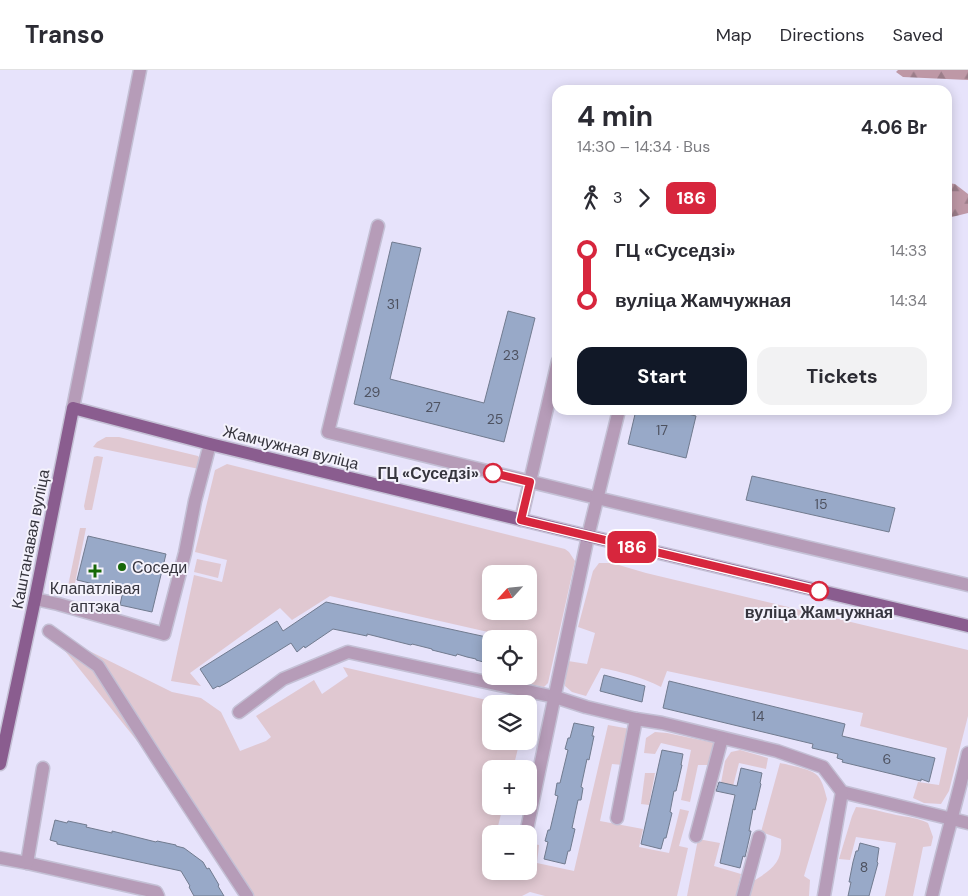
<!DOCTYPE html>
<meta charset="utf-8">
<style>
:root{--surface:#fff;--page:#f2f2f3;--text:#2b2b33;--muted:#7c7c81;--line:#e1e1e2;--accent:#111827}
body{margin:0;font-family:"DM Sans",sans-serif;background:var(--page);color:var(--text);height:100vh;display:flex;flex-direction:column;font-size:19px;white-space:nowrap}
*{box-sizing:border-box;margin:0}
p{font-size:16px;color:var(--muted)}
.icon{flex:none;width:28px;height:28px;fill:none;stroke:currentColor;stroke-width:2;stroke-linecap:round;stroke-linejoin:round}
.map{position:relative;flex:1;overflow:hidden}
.panel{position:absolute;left:552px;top:15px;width:400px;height:330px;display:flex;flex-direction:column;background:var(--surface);border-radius:15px;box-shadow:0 2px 12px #0003}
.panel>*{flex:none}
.badge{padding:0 10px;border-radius:8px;font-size:18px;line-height:32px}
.needle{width:32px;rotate:243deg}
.buttons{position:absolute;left:482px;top:495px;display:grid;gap:10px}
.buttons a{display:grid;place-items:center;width:55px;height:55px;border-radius:10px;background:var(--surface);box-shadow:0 2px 12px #0003;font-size:25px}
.map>.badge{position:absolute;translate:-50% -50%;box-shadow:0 0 0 2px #fff}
.legs{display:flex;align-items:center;gap:8px;height:55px;padding:0 25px;font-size:16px}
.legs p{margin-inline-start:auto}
.summary{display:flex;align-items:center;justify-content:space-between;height:85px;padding:0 25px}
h1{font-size:28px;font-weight:700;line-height:38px}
.action{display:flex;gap:10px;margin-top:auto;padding:10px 25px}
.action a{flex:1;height:58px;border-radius:15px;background:var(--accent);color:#fff;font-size:20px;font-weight:700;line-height:58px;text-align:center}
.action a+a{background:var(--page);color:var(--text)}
ul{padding:0 25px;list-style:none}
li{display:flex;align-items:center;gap:18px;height:50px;font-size:19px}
li i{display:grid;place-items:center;width:8px;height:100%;margin:0 6px;background:currentColor}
li i::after{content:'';width:12px;height:12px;margin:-6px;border:4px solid;border-radius:50%;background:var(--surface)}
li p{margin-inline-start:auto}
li:first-child i{background:linear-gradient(#0000 50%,currentColor 0)}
li:last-child i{background:linear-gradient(currentColor 50%,#0000 0)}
header{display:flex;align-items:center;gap:30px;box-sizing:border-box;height:70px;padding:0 25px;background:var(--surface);border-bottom:1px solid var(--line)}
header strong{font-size:24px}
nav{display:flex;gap:28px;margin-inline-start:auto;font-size:18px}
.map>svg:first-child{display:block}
.green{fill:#e0c8d1;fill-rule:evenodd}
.forest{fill:url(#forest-firs)}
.building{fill:#98a9c8;stroke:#717b8f}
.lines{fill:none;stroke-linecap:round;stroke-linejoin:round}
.minor-casing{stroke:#c4c0d5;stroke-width:15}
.major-casing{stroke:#c4c0d5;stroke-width:15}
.minor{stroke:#b69cb8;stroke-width:12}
.major{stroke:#8a5d8f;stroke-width:12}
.line-1-casing{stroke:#fff;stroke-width:11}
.line-1{stroke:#d7263d;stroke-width:8}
.stop-1-dot{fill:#fff;stroke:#d7263d;stroke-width:2.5}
.poi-dot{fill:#176707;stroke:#f4f2fc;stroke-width:2}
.labels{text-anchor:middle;stroke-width:4;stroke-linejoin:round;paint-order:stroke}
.number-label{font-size:14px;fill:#4e5260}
.street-label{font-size:16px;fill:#36353e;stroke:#f4f2fc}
.stop-label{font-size:16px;font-weight:bold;fill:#36353e;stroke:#f4f2fc;text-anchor:end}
.poi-label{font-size:16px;fill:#36353e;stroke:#f4f2fc;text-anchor:start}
</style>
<header>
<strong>Transo</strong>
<nav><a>Map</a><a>Directions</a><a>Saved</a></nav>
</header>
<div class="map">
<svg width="968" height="826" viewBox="0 0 968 826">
<defs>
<pattern id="forest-firs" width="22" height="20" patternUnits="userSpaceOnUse" patternTransform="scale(1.25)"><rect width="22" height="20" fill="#be98a6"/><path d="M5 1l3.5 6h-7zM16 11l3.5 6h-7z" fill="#9b7d89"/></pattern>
</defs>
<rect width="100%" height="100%" fill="#e7e3fb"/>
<g class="green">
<path d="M106,367H119L198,386L202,392L204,400L93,377L97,372Z"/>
<path d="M97,386L103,387L92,440H85L84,436L94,387Z"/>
<path d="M227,394L565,479L569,482L575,491L548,613L544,617L516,611L517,606H529V569H519L330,526L292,550L280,538L190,603L201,616L171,611L194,505L222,512L227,490L195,482L215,400ZM491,504H529V541H491Z"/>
<path d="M80,458H86L75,513L68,516Z"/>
<path d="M197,489L221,494L218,508L194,502Z"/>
<path d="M599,493H612L646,503L968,580V646L949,721L941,734L924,733L913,728L918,712L939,715L947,678L860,656L863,643L667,601L661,617C642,607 622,602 601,598L586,626L572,622L565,616L566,599L568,591L587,594L595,563L578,557L593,501Z"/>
<path d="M49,561L172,622L201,628L221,642L240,681L266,671L271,667L256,646L314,610L322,624L348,606L343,597L504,634H491V671H529V646C536,659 533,666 527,679L518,678L513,699H491V736H503L496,764H491V801H529V773L539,775L537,793L574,801L608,655L630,659L623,695L612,694L600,751L643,759L639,777L669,783L680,739L689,741L679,776L688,778L677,826H545L530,822L522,826H251L206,757Z"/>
<path d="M655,662L667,663L715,673L710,695H698L690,732L681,730L691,680L661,673L655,684L644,683L646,668Z"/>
<path d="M740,680L768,688L766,699L739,693L733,716L721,713L725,691L731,682Z"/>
<path d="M780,693C789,695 812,699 818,706C823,712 825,722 827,729L804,806L810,810L809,826H749L752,812C771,800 783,793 781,769L761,762Z"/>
<path d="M645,703H655L649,735L641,734Z"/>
<path d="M856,737C870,738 883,742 896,745C908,747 918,748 928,753L933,767L931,776L923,777L913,826H885L896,773L856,767L850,790L839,789L852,746Z"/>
<path d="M698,769L720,773L714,796L741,804L736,826H687Z"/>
</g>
<g class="forest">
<path d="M898,0H968V10L903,7L896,2Z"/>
<path d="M948,113L955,114L968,124V143L948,148Z"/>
</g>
<g class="building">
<path d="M392,172L421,178L390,309L484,333L508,241L535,248L504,372L354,334Z"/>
<path d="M636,340H672L696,346L686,388L628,374Z"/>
<path d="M752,406L895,438L889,462L746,430Z"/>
<path d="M88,466L166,484L152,542L120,535L123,521L77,510Z"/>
<path d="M326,532L491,568V594L476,590V589L467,587L457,584L456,586L432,580V579L412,574L411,575L367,564V566L333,559L305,578L304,576L297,582L291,573L228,612L219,617L218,616L213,619L200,599L277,551L283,561Z"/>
<path d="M604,605L645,616L642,632L600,621Z"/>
<path d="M669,611L845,654L842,666L935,688L929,712L921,709V711L842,692L843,690L837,688L838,684L812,678L813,674L663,638Z"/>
<path d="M574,653L594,657L592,666H594L589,690L587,689L581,717L583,718L581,730H578L572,758L575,759L570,781H568L565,794L544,789L548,772L545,771L548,760H550L558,726L555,725L557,713H560L568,680L565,679L568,668H570Z"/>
<path d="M662,680L683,684L681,695H682L676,721H674L670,742L672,743L666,768H664L661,779L641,774Z"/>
<path d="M741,698L762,703L760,713L761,714L755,740L753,739L749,761H751L745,787L743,786L740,798L720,793L735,725L716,721L719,712L737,716Z"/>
<path d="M55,750L67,753L68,751L87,755L86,757L112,763V761L156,772L157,771L176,775V776L184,778L203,792L207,799L209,798L219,815L218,816L224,826H194L189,817L190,816L181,801L57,774V772L50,770Z"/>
<path d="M860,773L879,778L877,792L878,793L869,826H848L851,812H849L853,792L856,781H858Z"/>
</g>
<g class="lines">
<g class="minor-casing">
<g id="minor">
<path d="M378,156L328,362L597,428L968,515"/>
<path d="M73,338L140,0"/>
<path d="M521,450L558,291"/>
<path d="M35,529L58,534L164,564L185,483L195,431L210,374"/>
<path d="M49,561L98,596L158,690L247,826"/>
<path d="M239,642L283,609L348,582L555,627L586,637L636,649L662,653L777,681L823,697L842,722L968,753"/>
<path d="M617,748L636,649"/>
<path d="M526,764L588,466L619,340"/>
<path d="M696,766L722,668"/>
<path d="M0,788L27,793L156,822L158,826"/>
<path d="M27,793L43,698"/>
<path d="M743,826L759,767"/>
<path d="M824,826L842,722"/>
<path d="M932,826C943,778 957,731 968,683"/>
</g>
</g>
<g class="major-casing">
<path id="major" d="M0,694L35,529L73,338L210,374L588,466L968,556"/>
</g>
<use href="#minor" class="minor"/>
<use href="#major" class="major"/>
</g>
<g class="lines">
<g class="line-1-casing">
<path id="line-1" d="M493,403L530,412L521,450L819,521"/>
</g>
<use href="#line-1" class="line-1"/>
</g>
<g class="stop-1-dot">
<circle cx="493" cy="403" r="9"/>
<circle cx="819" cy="521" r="9"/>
</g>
<g class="poi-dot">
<circle cx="122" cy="497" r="5"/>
<path d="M92.5 493.5h5v5h5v5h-5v5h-5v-5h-5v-5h5z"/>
</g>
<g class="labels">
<g class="number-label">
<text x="393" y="239">31</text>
<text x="511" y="290">23</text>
<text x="372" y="327">29</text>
<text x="433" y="342">27</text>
<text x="495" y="354">25</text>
<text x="662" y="365">17</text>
<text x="821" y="439">15</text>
<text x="758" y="651">14</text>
<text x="887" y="694">6</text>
<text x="864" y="802">8</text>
</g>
<g class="street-label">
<text transform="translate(291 377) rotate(14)" y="6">Жамчужная вуліца</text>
<text transform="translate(30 469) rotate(-79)" y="6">Каштанавая вуліца</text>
</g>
<g class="stop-label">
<text x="479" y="409">ГЦ «Суседзі»</text>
<text x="819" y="548" text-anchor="middle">вуліца Жамчужная</text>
</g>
<g class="poi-label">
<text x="132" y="503">Соседи</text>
<text x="95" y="524" text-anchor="middle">Клапатлівая<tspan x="95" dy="18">аптэка</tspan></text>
</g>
</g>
</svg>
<div class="buttons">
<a><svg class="needle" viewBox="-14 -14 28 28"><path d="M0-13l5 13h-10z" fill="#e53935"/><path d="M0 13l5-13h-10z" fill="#7c7c81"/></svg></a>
<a><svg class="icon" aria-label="locate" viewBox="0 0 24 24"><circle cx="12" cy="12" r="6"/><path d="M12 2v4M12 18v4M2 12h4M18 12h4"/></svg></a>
<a><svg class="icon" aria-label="layers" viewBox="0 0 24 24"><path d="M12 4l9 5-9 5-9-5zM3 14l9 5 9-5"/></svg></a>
<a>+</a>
<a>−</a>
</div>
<b class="badge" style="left:632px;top:477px;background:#d7263d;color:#fff">186</b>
<section class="panel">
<div class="summary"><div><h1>4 min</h1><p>14:30 – 14:34 · Bus</p></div><b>4.06 Br</b></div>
<div class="legs"><svg class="icon" aria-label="walk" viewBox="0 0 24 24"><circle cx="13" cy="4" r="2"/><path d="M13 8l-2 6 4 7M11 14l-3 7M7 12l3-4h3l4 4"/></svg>3<svg class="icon" aria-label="forward" viewBox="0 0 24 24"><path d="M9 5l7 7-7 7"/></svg><b class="badge" style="background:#d7263d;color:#fff">186</b></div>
<ul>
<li><i style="color:#d7263d"></i><b>ГЦ «Суседзі»</b><p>14:33</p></li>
<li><i style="color:#d7263d"></i><b>вуліца Жамчужная</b><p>14:34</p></li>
</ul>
<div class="action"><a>Start</a><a>Tickets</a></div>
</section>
</div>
